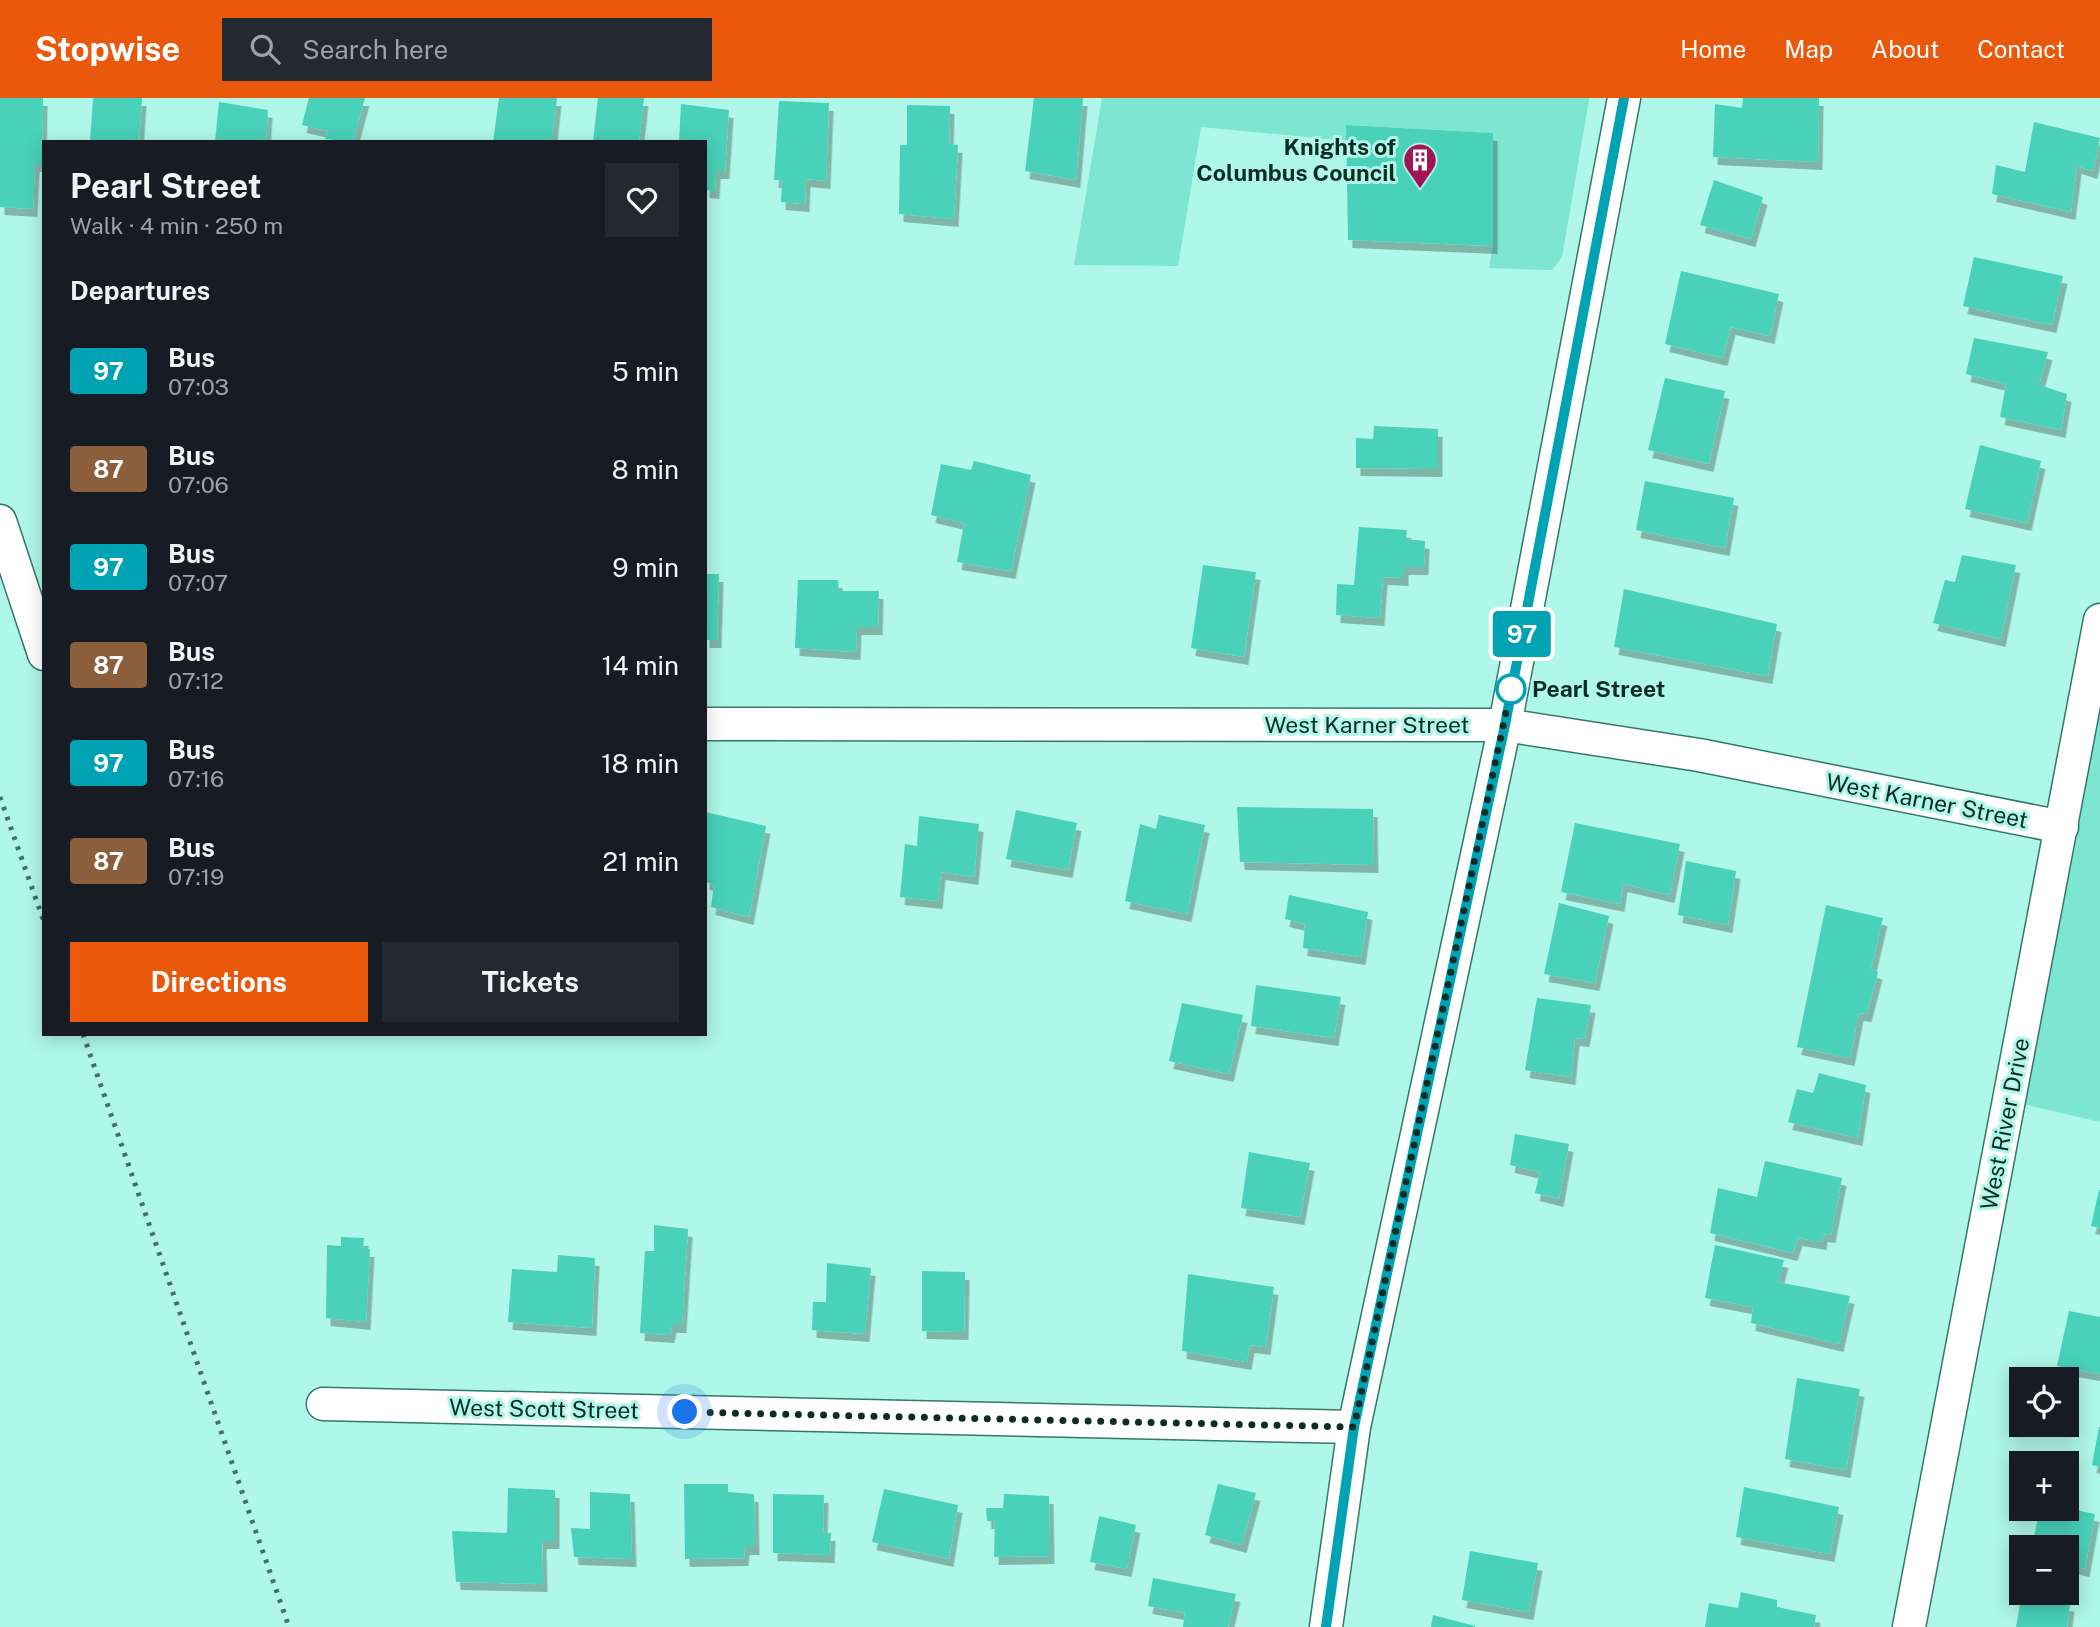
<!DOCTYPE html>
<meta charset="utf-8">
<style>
:root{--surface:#171b24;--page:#242831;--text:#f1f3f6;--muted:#9ea1a6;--accent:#ea580c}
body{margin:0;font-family:"Public Sans",sans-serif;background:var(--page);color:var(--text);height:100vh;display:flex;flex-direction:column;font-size:26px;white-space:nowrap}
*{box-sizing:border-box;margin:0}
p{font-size:23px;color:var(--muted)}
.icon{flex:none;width:38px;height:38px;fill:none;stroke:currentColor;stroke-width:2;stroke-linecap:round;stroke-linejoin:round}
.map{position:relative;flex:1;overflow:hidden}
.sheet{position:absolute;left:42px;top:42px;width:665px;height:896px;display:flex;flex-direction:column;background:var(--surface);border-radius:0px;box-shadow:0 4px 18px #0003}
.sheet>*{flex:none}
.badge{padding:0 14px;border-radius:5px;font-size:24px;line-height:46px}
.fabs{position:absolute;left:2009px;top:1269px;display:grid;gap:14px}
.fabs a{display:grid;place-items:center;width:70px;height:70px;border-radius:0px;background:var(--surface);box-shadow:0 4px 18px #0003;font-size:35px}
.you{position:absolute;width:35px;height:35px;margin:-18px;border:5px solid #fff;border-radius:50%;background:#1a73e8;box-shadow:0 0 0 10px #1a73e833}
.map>.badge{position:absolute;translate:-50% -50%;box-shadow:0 0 0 4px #fff}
h2{padding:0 28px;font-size:26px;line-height:63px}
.round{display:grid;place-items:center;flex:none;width:74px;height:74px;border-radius:0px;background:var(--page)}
.headline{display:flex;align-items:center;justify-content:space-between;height:119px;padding:0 28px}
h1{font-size:33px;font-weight:700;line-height:52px}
.primary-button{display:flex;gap:14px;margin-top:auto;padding:14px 28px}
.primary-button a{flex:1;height:80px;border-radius:0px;background:var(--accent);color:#fff;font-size:28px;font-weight:700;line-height:80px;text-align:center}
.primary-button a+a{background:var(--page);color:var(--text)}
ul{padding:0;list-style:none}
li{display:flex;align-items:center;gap:21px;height:98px;padding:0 28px}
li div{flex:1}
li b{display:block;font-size:26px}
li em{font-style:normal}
li .badge{min-width:77px;font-weight:700;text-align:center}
header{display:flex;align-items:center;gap:42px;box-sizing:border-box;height:98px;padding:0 35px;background:var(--accent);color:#fff}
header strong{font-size:33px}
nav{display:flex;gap:38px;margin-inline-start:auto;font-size:24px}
.search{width:490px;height:63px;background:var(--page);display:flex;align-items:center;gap:18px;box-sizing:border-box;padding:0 24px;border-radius:0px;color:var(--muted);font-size:26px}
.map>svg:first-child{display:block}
.green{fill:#7ce6d1}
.building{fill:#4ad1b9;filter:url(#shadow)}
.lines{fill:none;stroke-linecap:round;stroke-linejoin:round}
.minor-casing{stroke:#32796c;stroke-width:35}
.minor{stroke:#fff;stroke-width:32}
.rail{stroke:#436f66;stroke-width:5;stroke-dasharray:3.5 7;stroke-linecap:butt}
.line-casing{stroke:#fff;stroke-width:16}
.line{stroke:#00a3b4;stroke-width:10}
.walk{stroke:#0d2c26;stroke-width:7;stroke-dasharray:0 12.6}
.stop-dot{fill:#fff;stroke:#00a3b4;stroke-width:3.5}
.labels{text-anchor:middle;stroke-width:6;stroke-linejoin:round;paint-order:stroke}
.poi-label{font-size:23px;font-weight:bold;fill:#0d2c26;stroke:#aff7e8;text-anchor:end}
.stop-label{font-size:23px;font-weight:bold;fill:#0d2c26;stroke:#aff7e8;text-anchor:start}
.street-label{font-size:23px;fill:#0d2c26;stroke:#aff7e8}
</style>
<header>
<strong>Stopwise</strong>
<div class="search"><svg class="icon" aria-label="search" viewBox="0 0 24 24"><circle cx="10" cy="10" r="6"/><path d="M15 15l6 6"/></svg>Search here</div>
<nav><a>Home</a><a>Map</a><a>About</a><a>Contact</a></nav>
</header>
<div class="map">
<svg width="2100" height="1529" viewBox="0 0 2100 1529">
<defs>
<filter id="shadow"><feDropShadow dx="4.5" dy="8" stdDeviation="0" flood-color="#0004"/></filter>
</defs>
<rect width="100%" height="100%" fill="#aff7e8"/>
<g class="green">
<path d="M1102,0H1589V2L1562,159L1552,172H1545L1489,170L1493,148V35L1347,27V43L1201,29L1178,168L1074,167Z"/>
<path d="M2084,605L2100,608V1024L2010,1003Z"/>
</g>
<g class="building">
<path d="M0,0H43L42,66H35L33,111L0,109Z"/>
<path d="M93,0H142L139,44H90Z"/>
<path d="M309,0H365L353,44L325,41L328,33L302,27Z"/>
<path d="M499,0H557L552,44H493Z"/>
<path d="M598,0H644L639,44H593Z"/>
<path d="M1034,0H1083L1076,82L1025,73Z"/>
<path d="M1743,0H1819L1818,64L1713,59L1715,6L1742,10Z"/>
<path d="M779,3L829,5L826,83L806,81L805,106L781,104L782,82H774Z"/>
<path d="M219,4L268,12L266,44H215Z"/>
<path d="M681,6L729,12L725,73H716L715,93L705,92V44H679Z"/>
<path d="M907,7L950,8L949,46L958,47L954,121L899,116L900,47H907Z"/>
<path d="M2034,24L2100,40L2093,73L2077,68L2071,114L1992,96L1996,67L2025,74Z"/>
<path d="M1346,27L1493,35V148L1348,142Z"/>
<path d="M1714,82L1763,99L1751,141L1700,127Z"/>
<path d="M1974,159L2063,178L2052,227L1963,208Z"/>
<path d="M1681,173L1779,196L1770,238L1731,229L1723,260L1665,246Z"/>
<path d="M1974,240L2048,254L2039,287L2067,296L2061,332L2000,319L2006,286L1966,276Z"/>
<path d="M1665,280L1725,293L1709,366L1648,352Z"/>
<path d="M1374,328L1438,331V371L1356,370V340L1373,341Z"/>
<path d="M1980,347L2041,363L2027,425L1965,411Z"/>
<path d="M974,363L1031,377L1011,473L957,464L964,425L931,417L941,366L971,372Z"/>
<path d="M1645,383L1734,400L1725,450L1636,432Z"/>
<path d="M1359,429L1407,432L1406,441L1425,443L1424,469H1404V480L1383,479L1380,520L1336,517L1337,486L1354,487Z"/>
<path d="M1962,457L2016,467L2001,541L1933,525L1945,482L1955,484Z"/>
<path d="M1203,467L1256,474L1244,559L1191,550Z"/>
<path d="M705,476H719L717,542H705Z"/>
<path d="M798,482H838L839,493H879L878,529H857L856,554L795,550Z"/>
<path d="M1624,491L1777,526L1768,578L1614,549Z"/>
<path d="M1237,709L1373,711L1374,767L1240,764Z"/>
<path d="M1016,712L1077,725L1068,772L1006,761Z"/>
<path d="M705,714L766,728L749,819L711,809L714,786L705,784Z"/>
<path d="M1159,717L1205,727L1187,816L1125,803L1140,726L1156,731Z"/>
<path d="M919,718L979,726L974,779L941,774L938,803L900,799L905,746L917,748Z"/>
<path d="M1575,725L1680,746L1670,797L1623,786L1620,806L1561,794Z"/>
<path d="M1686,763L1736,773L1728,827L1678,817Z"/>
<path d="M1289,797L1368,814L1361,859L1303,850L1305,826L1285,821Z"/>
<path d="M1559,805L1609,818L1595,885L1544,876Z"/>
<path d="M1826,807L1883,820L1871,871L1878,874L1867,916L1859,915L1850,960L1797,949Z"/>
<path d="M1256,887L1341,899L1334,940L1251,928Z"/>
<path d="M1537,900L1591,907L1585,941L1575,940L1571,979L1525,972Z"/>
<path d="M1182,905L1243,917L1229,976L1169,963Z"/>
<path d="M1819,975L1866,987L1858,1040L1788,1024L1797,991L1813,995Z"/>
<path d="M1515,1036L1569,1046L1559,1101L1535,1095L1540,1074L1510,1067Z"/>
<path d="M1249,1054L1310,1065L1300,1119L1241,1110Z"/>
<path d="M1765,1063L1842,1080L1831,1137L1823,1136L1822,1144L1798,1140L1793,1155L1710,1135L1718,1090L1757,1099Z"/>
<path d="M2099,1092H2100V1130L2091,1128Z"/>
<path d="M654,1127L688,1131L682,1227H672L670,1237L640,1235L645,1153H654Z"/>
<path d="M341,1139L364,1140L363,1151H370L366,1224L326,1220L327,1147L341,1148Z"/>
<path d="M1715,1147L1784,1162L1778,1184L1850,1198L1839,1246L1751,1225L1753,1209L1705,1200Z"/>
<path d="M558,1157L595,1160L592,1230L508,1224L512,1171L557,1174Z"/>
<path d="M827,1165L871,1170L865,1236L812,1232L813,1204H826Z"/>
<path d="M922,1173L965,1174L964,1234L922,1233Z"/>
<path d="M1188,1176L1274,1189L1266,1249L1250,1247L1247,1264L1182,1253Z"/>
<path d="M2069,1213L2100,1219V1276L2057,1268Z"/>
<path d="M1797,1280L1860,1291L1846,1372L1785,1361Z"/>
<path d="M2099,1329H2100V1369L2092,1367Z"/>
<path d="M684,1386H728V1394L754,1396L755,1449H745L744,1460L685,1461Z"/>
<path d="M1218,1386L1256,1395L1242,1447L1205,1437Z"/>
<path d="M1744,1389L1839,1409L1830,1456L1736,1439Z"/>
<path d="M508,1390L555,1392V1443H542L543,1486L456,1484L452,1433L507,1435Z"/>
<path d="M884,1391L958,1407L949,1461L872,1444Z"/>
<path d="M590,1394L630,1396L632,1461L574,1459L571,1430L590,1431Z"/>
<path d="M773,1396L824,1397L823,1435H831L830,1457L773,1455Z"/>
<path d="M1004,1396L1049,1398L1050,1458L994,1459L995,1423H987L986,1410H1003Z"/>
<path d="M2040,1410H2066L2095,1416L2085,1471L2067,1467V1449H2043L2044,1445L2033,1443Z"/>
<path d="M1099,1418L1136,1427L1127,1471L1090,1464Z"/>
<path d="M1470,1453L1538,1465L1529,1514L1462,1502Z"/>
<path d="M1153,1480L1236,1496L1228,1529H1183L1185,1515L1148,1508Z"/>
<path d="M1741,1494L1777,1502V1509L1816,1517L1814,1529H1705L1709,1505L1738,1510Z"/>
<path d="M2022,1496L2070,1506L2067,1529H2016Z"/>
<path d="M1433,1517L1475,1528V1529H1431Z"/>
</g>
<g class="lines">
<g class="minor-casing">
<g id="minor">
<path d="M0,423L44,556"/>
<path d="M705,626L1505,627L1699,657L2062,729"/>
<path d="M323,1306L1354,1329"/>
<path d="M1326,1529L1354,1329L1505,627L1624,0"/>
<path d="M1909,1529L2100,522"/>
</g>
</g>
<use href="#minor" class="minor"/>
<g class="rail">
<path d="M0,699L44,824"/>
<path d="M83,936L289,1529"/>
</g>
</g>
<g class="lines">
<g class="line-casing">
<path id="line" d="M1326,1529L1354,1329L1505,627L1624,0"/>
</g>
<use href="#line" class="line"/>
<path class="walk" d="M685,1314L1354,1329L1511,591"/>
</g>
<defs>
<g id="building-pin" transform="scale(1.75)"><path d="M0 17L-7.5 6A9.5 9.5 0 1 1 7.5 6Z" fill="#a21358" stroke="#aff7e8"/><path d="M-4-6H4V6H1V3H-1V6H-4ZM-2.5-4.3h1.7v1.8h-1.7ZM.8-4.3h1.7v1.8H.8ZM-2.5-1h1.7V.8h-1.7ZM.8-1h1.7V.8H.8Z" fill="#fff"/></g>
</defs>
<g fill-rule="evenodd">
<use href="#building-pin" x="1420" y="62"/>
</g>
<circle class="stop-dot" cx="1511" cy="591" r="14"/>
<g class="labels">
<g class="poi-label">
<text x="1396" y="57">Knights of<tspan x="1396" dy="26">Columbus Council</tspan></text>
</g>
<g class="stop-label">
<text x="1532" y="599">Pearl Street</text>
</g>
<g class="street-label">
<text x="1367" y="635">West Karner Street</text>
<text transform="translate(1927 703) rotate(11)" y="8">West Karner Street</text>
<text transform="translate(2005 1026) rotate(-79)" y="8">West River Drive</text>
<text transform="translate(544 1311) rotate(1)" y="8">West Scott Street</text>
</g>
</g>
</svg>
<div class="fabs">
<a><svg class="icon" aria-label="locate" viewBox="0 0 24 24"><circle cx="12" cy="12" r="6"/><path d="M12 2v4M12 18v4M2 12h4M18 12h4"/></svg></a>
<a>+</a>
<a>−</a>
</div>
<div class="you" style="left:685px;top:1314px"></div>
<b class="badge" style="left:1522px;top:536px;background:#00a3b4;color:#fff">97</b>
<section class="sheet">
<div class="headline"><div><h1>Pearl Street</h1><p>Walk · 4 min · 250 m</p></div><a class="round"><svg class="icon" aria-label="heart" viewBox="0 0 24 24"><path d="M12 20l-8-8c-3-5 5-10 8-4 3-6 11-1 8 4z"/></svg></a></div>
<h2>Departures</h2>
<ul>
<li><span class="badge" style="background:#00a3b4;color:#fff">97</span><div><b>Bus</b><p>07:03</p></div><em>5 min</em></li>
<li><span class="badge" style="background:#8b5e3c;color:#fff">87</span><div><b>Bus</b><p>07:06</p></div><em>8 min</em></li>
<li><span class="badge" style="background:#00a3b4;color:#fff">97</span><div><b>Bus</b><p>07:07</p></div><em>9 min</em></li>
<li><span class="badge" style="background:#8b5e3c;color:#fff">87</span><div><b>Bus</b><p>07:12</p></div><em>14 min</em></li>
<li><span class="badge" style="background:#00a3b4;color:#fff">97</span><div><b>Bus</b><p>07:16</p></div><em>18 min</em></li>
<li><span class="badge" style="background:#8b5e3c;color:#fff">87</span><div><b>Bus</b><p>07:19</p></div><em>21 min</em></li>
</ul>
<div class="primary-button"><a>Directions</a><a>Tickets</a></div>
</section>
</div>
